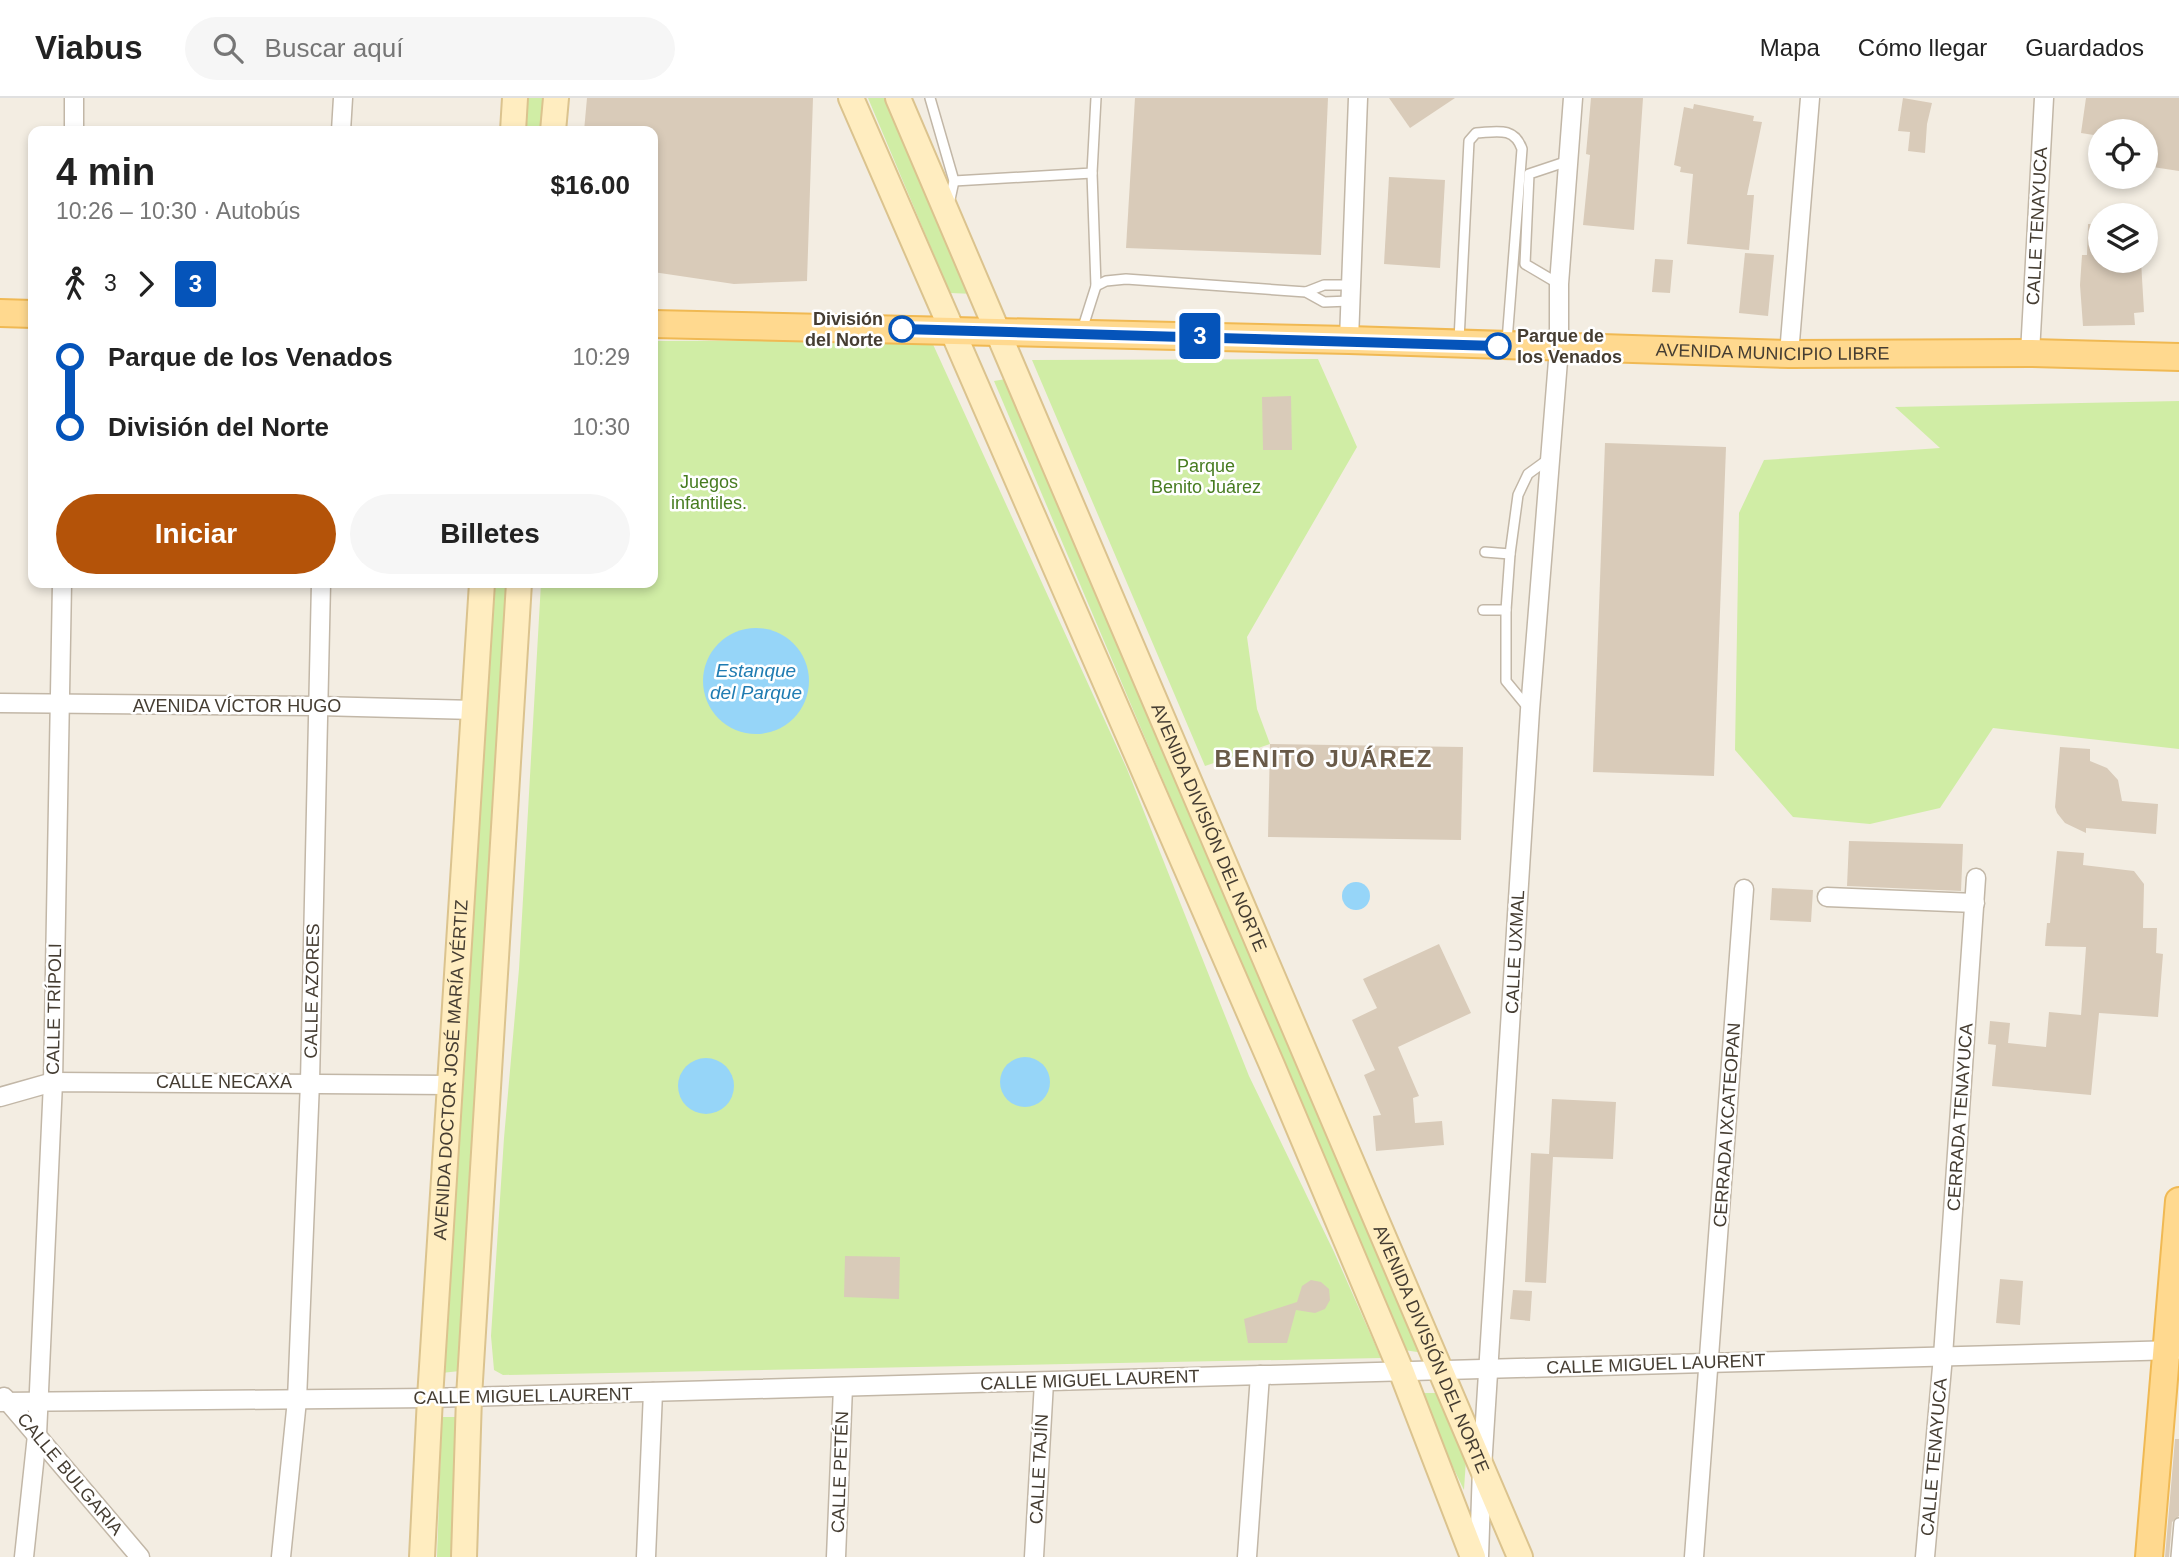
<!DOCTYPE html>
<html lang="es">
<meta charset="utf-8">
<style>
:root{--surface:#fff;--page:#f6f6f6;--text:#222;--muted:#767676;--line:#e0e0e0;--accent:#b45309}
body{margin:0;font-family:Arial,sans-serif;background:var(--page);color:var(--text);height:100vh;display:flex;flex-direction:column;font-size:26px;white-space:nowrap}
*{box-sizing:border-box;margin:0}
p{font-size:23px;color:var(--muted)}
.icon{flex:none;width:38px;height:38px;fill:none;stroke:currentColor;stroke-width:2;stroke-linecap:round;stroke-linejoin:round}
.map{position:relative;flex:1;overflow:hidden}
.side{position:absolute;left:28px;top:28px;width:630px;height:462px;display:flex;flex-direction:column;background:var(--surface);border-radius:14px;box-shadow:0 4px 10px #0003}
.side>*{flex:none}
.badge{padding:0 14px;border-radius:5px;font-size:24px;line-height:46px}
.controls{position:absolute;left:2088px;top:21px;display:grid;gap:14px}
.controls a{display:grid;place-items:center;width:70px;height:70px;border-radius:50%;background:var(--surface);box-shadow:0 4px 10px #0003;font-size:35px}
.map>.badge{position:absolute;translate:-50% -50%;box-shadow:0 0 0 4px #fff}
.legs{display:flex;align-items:center;gap:10px;height:77px;padding:0 28px;font-size:23px}
.legs p{margin-inline-start:auto}
.summary{display:flex;align-items:center;justify-content:space-between;height:119px;padding:0 28px}
h1{font-size:38px;font-weight:700;line-height:52px}
.action{display:flex;gap:14px;margin-top:auto;padding:14px 28px}
.action a{flex:1;height:80px;border-radius:42px;background:var(--accent);color:#fff;font-size:28px;font-weight:700;line-height:80px;text-align:center}
.action a+a{background:var(--page);color:var(--text)}
ul{padding:0 28px;list-style:none}
li{display:flex;align-items:center;gap:24px;height:70px;font-size:26px}
li i{display:grid;place-items:center;width:10px;height:100%;margin:0 9px;background:currentColor}
li i::after{content:'';width:18px;height:18px;margin:-9px;border:5px solid;border-radius:50%;background:var(--surface)}
li p{margin-inline-start:auto}
li:first-child i{background:linear-gradient(#0000 50%,currentColor 0)}
li:last-child i{background:linear-gradient(currentColor 50%,#0000 0)}
header{display:flex;align-items:center;gap:42px;box-sizing:border-box;height:98px;padding:0 35px;background:var(--surface);border-bottom:2px solid var(--line)}
header strong{font-size:33px}
nav{display:flex;gap:38px;margin-inline-start:auto;font-size:24px}
.search{width:490px;height:63px;background:var(--page);display:flex;align-items:center;gap:18px;box-sizing:border-box;padding:0 24px;border-radius:38px;color:var(--muted);font-size:26px}
.map>svg:first-child{display:block}
.green{fill:#d0eda5}
.water{fill:#96d5f8}
.building{fill:#d9cbb9}
.lines{fill:none;stroke-linecap:round;stroke-linejoin:round}
.service-casing{stroke:#c2b7a7;stroke-width:12}
.minor-casing{stroke:#c2b7a7;stroke-width:21}
.secondary-casing{stroke:#dbc38e;stroke-width:28}
.primary-casing{stroke:#f0b953;stroke-width:30}
.service{stroke:#fff;stroke-width:9}
.minor{stroke:#fff;stroke-width:18}
.secondary{stroke:#ffedc0;stroke-width:24}
.primary{stroke:#ffd98f;stroke-width:26}
.line-1-casing{stroke:#fff;stroke-width:16}
.line-1{stroke:#0554ba;stroke-width:10}
.stop-1-dot{fill:#fff;stroke:#0554ba;stroke-width:3.5}
.labels{text-anchor:middle;stroke-width:5;stroke-linejoin:round;paint-order:stroke}
.street-label{font-size:18px;fill:#453d32;stroke:#fff}
.stop-label{font-size:18px;font-weight:bold;fill:#453d32;stroke:#fff;text-anchor:end}
.park-label{font-size:18px;fill:#477c20;stroke:#fff}
.water-label{font-size:19px;font-style:italic;fill:#207cb2;stroke:#fff}
.district-label{font-size:24px;font-weight:bold;letter-spacing:2px;fill:#695a48;stroke:#fff}
</style>
<header>
<strong>Viabus</strong>
<div class="search"><svg class="icon" aria-label="search" viewBox="0 0 24 24"><circle cx="10" cy="10" r="6"/><path d="M15 15l6 6"/></svg>Buscar aquí</div>
<nav><a>Mapa</a><a>Cómo llegar</a><a>Guardados</a></nav>
</header>
<div class="map">
<svg width="2179" height="1459" viewBox="0 0 2179 1459">
<rect width="100%" height="100%" fill="#f3ede2"/>
<g class="green">
<path d="M526,0H544L541,33H523Z"/>
<path d="M868,0H890L975,196L950,195Z"/>
<path d="M931,242L1127,671L1249,978L1334,1154L1381,1260L503,1277L494,1272L491,1238L504,1040L519,871L541,485H653V243Z"/>
<path d="M1318,261L1357,349L1247,539L1257,611L1270,646L1205,668L1032,262Z"/>
<path d="M1006,281L1424,1255L1404,1252L994,283Z"/>
<path d="M2179,303V651L1993,630L1940,710L1870,726L1793,719L1735,652L1739,415L1764,362L1940,350L1895,309Z"/>
<path d="M493,485H506L460,1273L441,1275Z"/>
<path d="M1417,1295H1438L1466,1361L1464,1392Z"/>
<path d="M442,1319H456L452,1459H437Z"/>
</g>
<g class="water">
<circle cx="756" cy="583" r="53"/>
<circle cx="1356" cy="798" r="14"/>
<circle cx="1025" cy="984" r="25"/>
<circle cx="706" cy="988" r="28"/>
</g>
<g class="building">
<path d="M587,0H813L807,183L734,186L653,174V33H584Z"/>
<path d="M1135,0H1328L1321,157L1126,150Z"/>
<path d="M1389,0H1455L1410,30Z"/>
<path d="M1591,0H1643L1634,132L1583,127L1590,57L1586,56Z"/>
<path d="M1903,0L1932,5L1927,26L1925,55L1908,53L1910,34L1898,33Z"/>
<path d="M2086,0H2179V73L2146,68V33H2100V38L2081,35Z"/>
<path d="M1694,6L1754,18L1753,23L1762,24L1747,97H1754L1749,152L1687,146L1693,76L1680,74L1681,69L1674,67L1684,9L1693,11Z"/>
<path d="M1389,79L1445,82L1440,170L1384,166Z"/>
<path d="M2088,126H2100V163H2141L2144,214L2134,215L2135,227L2083,228L2080,187L2082,157H2087Z"/>
<path d="M1745,155L1774,157L1768,218L1739,215Z"/>
<path d="M1655,161L1673,162L1670,195L1652,194Z"/>
<path d="M1291,298L1292,352H1263L1262,299Z"/>
<path d="M1605,345L1726,349L1714,678L1593,674Z"/>
<path d="M1270,646L1463,649L1461,742L1268,739Z"/>
<path d="M2060,649L2090,651V663L2107,670L2118,682L2122,703L2158,706L2156,736L2086,730V735L2065,725L2057,715L2055,709Z"/>
<path d="M1849,743L1963,746L1961,793L1847,788Z"/>
<path d="M2057,753L2084,755L2083,767L2134,773L2144,786L2143,830H2157L2156,855L2163,856L2158,919L2099,915L2091,997L1992,988L1996,947L1988,946L1990,923L2010,925L2008,945L2046,949L2049,914L2081,917L2086,849L2045,848L2047,825H2050Z"/>
<path d="M1772,790L1813,792L1811,824L1770,822Z"/>
<path d="M1439,846L1471,915L1398,949L1419,998L1413,1000L1415,1025L1442,1023L1444,1047L1376,1053L1373,1018L1381,1017L1364,977L1375,972L1352,922L1377,910L1363,881Z"/>
<path d="M1552,1001L1616,1004L1613,1061L1553,1059L1546,1185L1525,1184L1531,1055L1549,1056Z"/>
<path d="M845,1158L900,1159L899,1201L844,1199Z"/>
<path d="M2000,1181L2023,1183L2020,1227L1996,1225Z"/>
<path d="M1311,1182L1321,1184L1329,1191L1330,1202L1325,1211L1315,1215L1296,1212L1287,1245H1248L1244,1221L1297,1204L1302,1188Z"/>
<path d="M1513,1192L1532,1193L1530,1223L1510,1221Z"/>
<path d="M2175,1341H2179V1418L2172,1424L2169,1459H2165Z"/>
</g>
<g class="lines">
<g class="service-casing">
<g id="service">
<path d="M930,0L954,83L949,106"/>
<path d="M954,83L1092,75L1096,0"/>
<path d="M1559,186L1525,166L1529,76L1568,63"/>
<path d="M1096,188L1106,183L1126,181L1306,194L1324,204L1350,203"/>
<path d="M1306,194L1324,187H1351"/>
<path d="M1082,232L1096,188L1092,75"/>
<path d="M1459,242L1469,43L1476,35C1496,34 1514,28 1522,51L1507,243"/>
<path d="M1485,454L1510,456"/>
<path d="M1483,512H1506"/>
<path d="M1529,611L1506,583V512L1510,456L1518,397L1528,376L1550,360"/>
<path d="M2176,1459L2179,1425"/>
</g>
</g>
<g class="minor-casing">
<g id="minor">
<path d="M74,33V0"/>
<path d="M341,33L343,0"/>
<path d="M1349,242L1358,0"/>
<path d="M2030,255L2044,0"/>
<path d="M1789,256L1810,0"/>
<path d="M0,605L318,608L475,612"/>
<path d="M1827,799L1975,805"/>
<path d="M0,999L53,984L450,987"/>
<path d="M4,1299L140,1459"/>
<path d="M0,1304L430,1300L2176,1252"/>
<path d="M24,1459L37,1337L53,984L62,485"/>
<path d="M281,1459L297,1302L310,984L321,485"/>
<path d="M646,1459L653,1294"/>
<path d="M836,1459L843,1289"/>
<path d="M1034,1459L1044,1284"/>
<path d="M1247,1459L1260,1277"/>
<path d="M1479,1459L1482,1370L1530,612L1559,250V186L1573,0"/>
<path d="M1694,1459L1744,791"/>
<path d="M1925,1459L1943,1258L1976,780"/>
</g>
</g>
<g class="secondary-casing">
<g id="secondary">
<path d="M851,0L1272,967L1402,1275L1473,1459"/>
<path id="s1" d="M898,0L1520,1459"/>
<path d="M513,33L515,0"/>
<path d="M553,33L556,0"/>
<path id="s2" d="M422,1459L430,1300L482,485"/>
<path d="M464,1459L469,1299L519,485"/>
</g>
</g>
<g class="primary-casing">
<g id="primary">
<path d="M0,215L33,216"/>
<path id="s3" d="M653,226L1349,242L1789,256L2030,255L2179,259"/>
<path d="M2149,1459L2179,1103"/>
</g>
</g>
<use href="#service" class="service"/>
<use href="#minor" class="minor"/>
<use href="#secondary" class="secondary"/>
<use href="#primary" class="primary"/>
</g>
<g class="lines">
<g class="line-1-casing">
<path id="line-1" d="M902,231L1498,248"/>
</g>
<use href="#line-1" class="line-1"/>
</g>
<g class="stop-1-dot">
<circle cx="902" cy="231" r="12"/>
<circle cx="1498" cy="248" r="12"/>
</g>
<g class="labels">
<g class="street-label">
<text transform="translate(2037 128) rotate(-87)" y="6">CALLE TENAYUCA</text>
<text dy="6" stroke="none"><textPath href="#s3" startOffset="1120">AVENIDA MUNICIPIO LIBRE</textPath></text>
<text x="237" y="614">AVENIDA VÍCTOR HUGO</text>
<text dy="6" stroke="none"><textPath href="#s1" startOffset="793">AVENIDA DIVISIÓN DEL NORTE</textPath></text>
<text transform="translate(1515 854) rotate(-87)" y="6">CALLE UXMAL</text>
<text transform="translate(312 893) rotate(-89)" y="6">CALLE AZORES</text>
<text transform="translate(54 911) rotate(-89)" y="6">CALLE TRÍPOLI</text>
<text dy="6" stroke="none"><textPath href="#s2" startOffset="488">AVENIDA DOCTOR JOSÉ MARÍA VÉRTIZ</textPath></text>
<text x="224" y="990">CALLE NECAXA</text>
<text transform="translate(1960 1019) rotate(-86)" y="6">CERRADA TENAYUCA</text>
<text transform="translate(1727 1027) rotate(-86)" y="6">CERRADA IXCATEOPAN</text>
<text dy="6" stroke="none"><textPath href="#s1" startOffset="1360">AVENIDA DIVISIÓN DEL NORTE</textPath></text>
<text transform="translate(1656 1266) rotate(-2)" y="6">CALLE MIGUEL LAURENT</text>
<text transform="translate(1090 1282) rotate(-2)" y="6">CALLE MIGUEL LAURENT</text>
<text transform="translate(523 1298) rotate(-1)" y="6">CALLE MIGUEL LAURENT</text>
<text transform="translate(1934 1359) rotate(-85)" y="6">CALLE TENAYUCA</text>
<text transform="translate(1039 1371) rotate(-87)" y="6">CALLE TAJÍN</text>
<text transform="translate(840 1374) rotate(-88)" y="6">CALLE PETÉN</text>
<text transform="translate(70 1376) rotate(50)" y="6">CALLE BULGARIA</text>
</g>
<g class="stop-label">
<text x="883" y="227">División<tspan x="883" dy="21">del Norte</tspan></text>
<text x="1517" y="244" text-anchor="start">Parque de<tspan x="1517" dy="21">los Venados</tspan></text>
</g>
<g class="park-label">
<text x="1206" y="374">Parque<tspan x="1206" dy="21">Benito Juárez</tspan></text>
<text x="709" y="390">Juegos<tspan x="709" dy="21">infantiles.</tspan></text>
</g>
<g class="water-label">
<text x="756" y="579">Estanque<tspan x="756" dy="22">del Parque</tspan></text>
</g>
<g class="district-label">
<text x="1324" y="669">BENITO JUÁREZ</text>
</g>
</g>
</svg>
<div class="controls">
<a><svg class="icon" aria-label="locate" viewBox="0 0 24 24"><circle cx="12" cy="12" r="6"/><path d="M12 2v4M12 18v4M2 12h4M18 12h4"/></svg></a>
<a><svg class="icon" aria-label="layers" viewBox="0 0 24 24"><path d="M12 4l9 5-9 5-9-5zM3 14l9 5 9-5"/></svg></a>
</div>
<b class="badge" style="left:1200px;top:238px;background:#0554ba;color:#fff">3</b>
<section class="side">
<div class="summary"><div><h1>4 min</h1><p>10:26 – 10:30 · Autobús</p></div><b>$16.00</b></div>
<div class="legs"><svg class="icon" aria-label="walk" viewBox="0 0 24 24"><circle cx="13" cy="4" r="2"/><path d="M13 8l-2 6 4 7M11 14l-3 7M7 12l3-4h3l4 4"/></svg>3<svg class="icon" aria-label="forward" viewBox="0 0 24 24"><path d="M9 5l7 7-7 7"/></svg><b class="badge" style="background:#0554ba;color:#fff">3</b></div>
<ul>
<li><i style="color:#0554ba"></i><b>Parque de los Venados</b><p>10:29</p></li>
<li><i style="color:#0554ba"></i><b>División del Norte</b><p>10:30</p></li>
</ul>
<div class="action"><a>Iniciar</a><a>Billetes</a></div>
</section>
</div>
